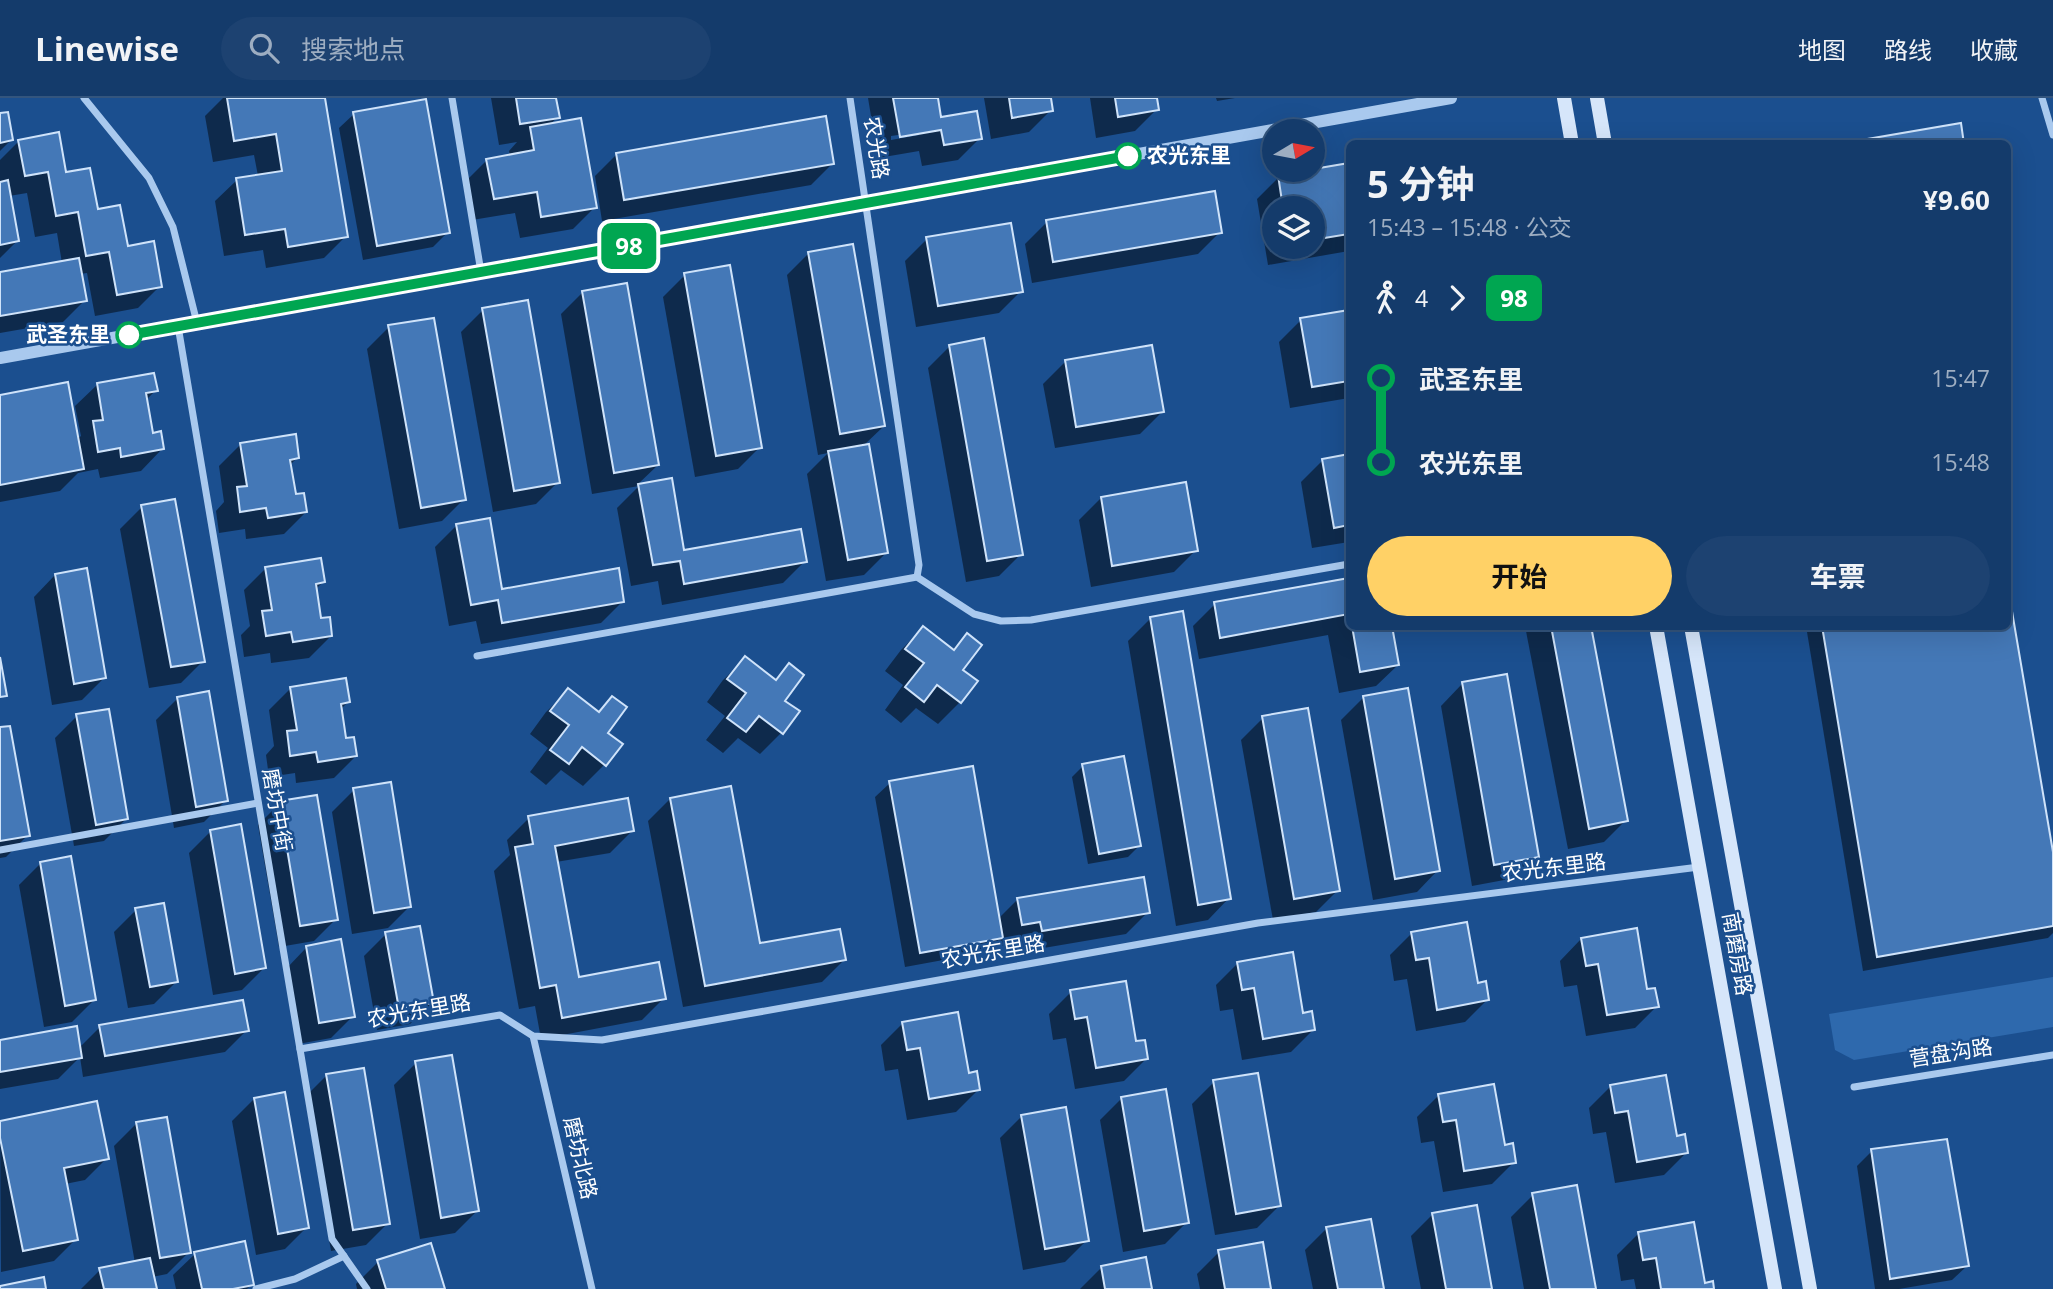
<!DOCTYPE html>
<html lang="zh">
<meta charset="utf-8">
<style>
:root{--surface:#143b6b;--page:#1d4271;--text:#f1f3f6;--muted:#9dadc1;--line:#33557e;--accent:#ffd166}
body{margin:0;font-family:"Open Sans","Noto Sans SC",sans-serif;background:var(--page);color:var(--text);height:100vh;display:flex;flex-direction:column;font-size:26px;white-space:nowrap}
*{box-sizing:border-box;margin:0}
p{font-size:23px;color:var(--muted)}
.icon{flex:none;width:38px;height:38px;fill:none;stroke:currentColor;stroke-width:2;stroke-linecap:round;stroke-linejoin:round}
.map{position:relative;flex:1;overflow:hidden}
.panel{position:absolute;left:1346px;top:42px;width:665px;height:490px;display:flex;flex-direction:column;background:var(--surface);border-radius:10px;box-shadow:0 7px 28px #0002,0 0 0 2px var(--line)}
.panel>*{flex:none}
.badge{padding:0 14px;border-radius:10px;font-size:24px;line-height:46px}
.needle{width:46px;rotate:80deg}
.tools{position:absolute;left:1262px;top:21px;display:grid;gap:14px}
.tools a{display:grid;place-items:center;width:63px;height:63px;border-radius:50%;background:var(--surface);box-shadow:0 7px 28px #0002,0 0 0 2px var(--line);font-size:35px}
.map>.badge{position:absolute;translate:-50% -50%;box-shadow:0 0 0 4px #fff}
.legs{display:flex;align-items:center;gap:10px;height:77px;padding:0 21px;font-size:23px}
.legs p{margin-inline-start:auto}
.summary{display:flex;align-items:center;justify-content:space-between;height:119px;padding:0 21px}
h1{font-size:38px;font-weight:700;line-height:52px}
.button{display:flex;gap:14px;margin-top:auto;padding:14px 21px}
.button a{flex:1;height:80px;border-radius:42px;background:var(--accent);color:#111;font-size:28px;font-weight:700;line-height:80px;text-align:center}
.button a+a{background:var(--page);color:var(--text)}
ul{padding:0 21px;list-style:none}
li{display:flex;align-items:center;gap:24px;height:84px;font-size:26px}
li i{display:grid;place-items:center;width:10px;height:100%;margin:0 9px;background:currentColor}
li i::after{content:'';width:18px;height:18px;margin:-9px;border:5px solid;border-radius:50%;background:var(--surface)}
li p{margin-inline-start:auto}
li:first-child i{background:linear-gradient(#0000 50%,currentColor 0)}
li:last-child i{background:linear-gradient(currentColor 50%,#0000 0)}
header{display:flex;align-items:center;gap:42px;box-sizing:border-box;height:98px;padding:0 35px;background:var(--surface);border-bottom:2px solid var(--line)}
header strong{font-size:33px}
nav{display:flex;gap:38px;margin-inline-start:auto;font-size:24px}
.search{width:490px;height:63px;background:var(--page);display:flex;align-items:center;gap:18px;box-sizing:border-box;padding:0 24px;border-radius:38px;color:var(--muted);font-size:26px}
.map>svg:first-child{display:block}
.green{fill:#2e69ad}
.shadow{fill:#0007;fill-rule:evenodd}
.building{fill:#4478b7;stroke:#cfe3fa;stroke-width:2}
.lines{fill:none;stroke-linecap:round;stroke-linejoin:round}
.minor{stroke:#a9c9ee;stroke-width:7}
.tertiary{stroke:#a9c9ee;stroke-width:12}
.secondary{stroke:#d6e6fa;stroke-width:14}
.line-1-casing{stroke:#fff;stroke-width:16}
.line-1{stroke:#00a651;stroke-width:10}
.stop-1-dot{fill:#fff;stroke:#00a651;stroke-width:3.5}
.labels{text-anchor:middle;stroke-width:5;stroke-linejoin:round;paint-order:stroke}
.street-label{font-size:21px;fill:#fff;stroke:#1b4f8f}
.stop-label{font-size:21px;font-weight:bold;fill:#fff;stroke:#1b4f8f;text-anchor:start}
</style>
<header>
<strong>Linewise</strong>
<div class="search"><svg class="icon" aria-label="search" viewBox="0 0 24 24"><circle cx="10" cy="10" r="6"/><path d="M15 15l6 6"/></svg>搜索地点</div>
<nav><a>地图</a><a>路线</a><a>收藏</a></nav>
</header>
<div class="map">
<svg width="2053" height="1191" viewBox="0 0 2053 1191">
<rect width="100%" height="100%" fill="#1b4f8f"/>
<path class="green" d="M2053,879V929L1854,962L1835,952L1829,916Z"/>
<g class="shadow">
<path d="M223,0H323L346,138L324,160L266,170L263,152L224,158L215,103L237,82L258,78L254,57L213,64L205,18Z"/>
<path d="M491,0H554L558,19L549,27L595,109L573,131L520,140L515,115L472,122L465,84L487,62L510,58L509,53L517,44L499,47Z"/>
<path d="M868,0H936L940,21L980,40L958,62L922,68L919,53L878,60ZM919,34V37L891,42V38Z"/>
<path d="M984,0H1049L1051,12L1029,34L991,41Z"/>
<path d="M1090,0H1155L1157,11L1135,33L1096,40Z"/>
<path d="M1216,0H1235L1217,3Z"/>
<path d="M354,16L448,134L433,149L363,162L339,30Z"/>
<path d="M0,17L11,42L0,53Z"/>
<path d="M1480,41L1481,46H1457Z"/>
<path d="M19,43L65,76L160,188L138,210L95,218L87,175L80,176L85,202L63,224L0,235V176L62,165L57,135L35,139L27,95L9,98L17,143L0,160V62Z"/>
<path d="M617,56L833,65L811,87L602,123L595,78Z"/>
<path d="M1349,67V153L1268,167L1257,101L1279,79ZM1274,110H1312V149H1274Z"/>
<path d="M1047,124L1220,134L1198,156L1032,185L1025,146Z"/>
<path d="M927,141L1021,193L999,215L916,229L905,163Z"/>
<path d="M809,155L884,328L863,348L886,455L864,477L826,483L807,376L828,355L818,357L787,177Z"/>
<path d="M685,177L760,349L738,371L695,379L663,199Z"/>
<path d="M583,194L658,367L636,388L670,382L683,454L805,463L783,485L662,507L658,483L631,488L617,410L639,388L592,396L561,216Z"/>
<path d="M483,212L558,384L536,406L493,414L461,234Z"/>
<path d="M1349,214V300L1290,310L1279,244L1301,222Z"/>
<path d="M389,229L464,401L442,423L399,431L367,251Z"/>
<path d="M950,248L1021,456L999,478L966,484L928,270Z"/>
<path d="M1065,264L1162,314L1140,336L1055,350L1043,286Z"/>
<path d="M97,287L156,292L145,303L151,337L162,351L141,373L100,380L98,371L78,375L60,393L0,404V299L77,341L81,338L75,308Z"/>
<path d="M241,346L297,360L289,368L294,398L306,414L284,436L246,441L245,431L219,435L216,413L224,404L219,368Z"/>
<path d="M1349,358V444L1312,450L1301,384L1323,362Z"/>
<path d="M1101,400L1196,452L1174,474L1091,489L1079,422Z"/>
<path d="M142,409L203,563L181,585L149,590L120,431Z"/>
<path d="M457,427L501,493L623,503L601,525L481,546L476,523L449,528L435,449Z"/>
<path d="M266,470L323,484L315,492L319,522L331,538L309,560L271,565L270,555L244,559L241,537L250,528L244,492Z"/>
<path d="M55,477L104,580L82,602L52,607L34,499Z"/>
<path d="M1349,482V528H1391L1398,567L1376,588L1339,595L1328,537L1199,561L1193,528L1215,506Z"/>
<path d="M1150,521L1229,800L1208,822L1176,828L1128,543Z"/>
<path d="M1525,528H1589L1626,722L1604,744L1568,751Z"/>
<path d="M1806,528H2007L2053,765V835L2048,840L1863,873Z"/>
<path d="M923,530L952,552L967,538L961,573L975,584L960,604L938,626L916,610L901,625L885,612L903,587L885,573L901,552Z"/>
<path d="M745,561L774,583L789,568L783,603L781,635L760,656L738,640L723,655L706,642L725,618L707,604L723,582Z"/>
<path d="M1462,586L1537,758L1515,780L1472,788L1441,608Z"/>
<path d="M291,590L348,604L340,612L344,642L356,658L334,680L296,685L295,675L269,679L266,657L274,648L269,612Z"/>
<path d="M568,593L597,615L612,600L606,635L604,667L583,688L561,672L546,687L530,674L548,650L530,636L546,614Z"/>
<path d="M178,600L226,702L204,724L174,730L156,622Z"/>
<path d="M1363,600L1438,772L1417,794L1373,802L1341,622Z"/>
<path d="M77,618L126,721L104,743L74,748L55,640Z"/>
<path d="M1263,620L1338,792L1316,814L1273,822L1241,642Z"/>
<path d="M0,631L28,737L6,759L0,760Z"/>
<path d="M1083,668L1139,748L1128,759L1088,766L1072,679Z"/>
<path d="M890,685L998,821L1018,801L1148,814L1126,836L1020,854L1018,844L1001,848L999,842L987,854L905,869L875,699Z"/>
<path d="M354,692L410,808L388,830L352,836L332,714Z"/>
<path d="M670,701L759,847L844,862L822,884L683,909L648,723Z"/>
<path d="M280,705L336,821L314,843L279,849L258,727Z"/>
<path d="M529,720L632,733L610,755L556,764L577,881L664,900L642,922L541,941L535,908L519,911L494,773L510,757L507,742Z"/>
<path d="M211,733L264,870L242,892L213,897L189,755Z"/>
<path d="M41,765L94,902L72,924L44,929L19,787Z"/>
<path d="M136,812L176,884L154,906L128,910L114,834Z"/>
<path d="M1412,835L1476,887L1487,902L1465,924L1416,933L1407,881L1394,883L1390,857Z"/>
<path d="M386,836L432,905L410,926L377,932L364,858Z"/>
<path d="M1581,841L1646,893L1657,908L1635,930L1586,938L1577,887L1564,889L1560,863Z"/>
<path d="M306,850L353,918L331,940L298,946L285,872Z"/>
<path d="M1238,865L1302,917L1313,932L1291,954L1242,962L1233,911L1220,913L1216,887Z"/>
<path d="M1071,894L1135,946L1146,961L1124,983L1075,991L1066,940L1053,942L1049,916Z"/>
<path d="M903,925L967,977L978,992L956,1014L907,1022L898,971L885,973L881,947Z"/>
<path d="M100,929L247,932L225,954L83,979L80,959L58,981L0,991V944L79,950Z"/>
<path d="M416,965L477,1113L455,1135L420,1141L394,987Z"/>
<path d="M327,977L388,1125L366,1147L331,1153L305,999Z"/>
<path d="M1214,984L1279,1108L1257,1130L1215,1137L1192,1006Z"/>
<path d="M1611,988L1675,1040L1686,1055L1664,1077L1615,1085L1606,1034L1593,1036L1589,1010Z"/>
<path d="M1439,997L1503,1049L1514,1064L1492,1086L1443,1094L1434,1043L1421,1045L1417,1019Z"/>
<path d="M1122,1000L1187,1124L1165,1146L1123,1154L1100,1022Z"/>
<path d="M254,1001L307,1129L285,1151L256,1157L232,1023Z"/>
<path d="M1022,1018L1087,1142L1065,1164L1023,1172L1000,1040Z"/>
<path d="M0,1024L107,1060L85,1082L65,1086L76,1141L54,1163L1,1174Z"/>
<path d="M136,1026L189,1154L167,1176L152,1179L155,1191H81L100,1172L135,1165L114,1048Z"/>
<path d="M1872,1053L1967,1168L1952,1182L1899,1191H1875L1857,1068Z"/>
<path d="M1533,1097L1594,1191H1524L1511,1119Z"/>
<path d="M1433,1116L1491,1191H1421L1411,1138Z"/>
<path d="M1327,1130L1382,1191H1313L1305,1152Z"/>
<path d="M1639,1135L1703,1187L1712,1191H1636L1634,1181L1621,1183L1617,1157Z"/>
<path d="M1219,1154L1269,1191H1200L1197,1176Z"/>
<path d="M195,1156L252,1186L247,1191H176L173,1177Z"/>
<path d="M378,1164L444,1191H357L356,1186Z"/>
<path d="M1102,1169L1150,1191H1080Z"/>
</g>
<g class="building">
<path d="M227,0H325L348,139L288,149L285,131L245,137L236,80L282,73L276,36L234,43Z"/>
<path d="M516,0H556L560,20L520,26Z"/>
<path d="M893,0H938L941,19L977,13L982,41L944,47L941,32L900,39Z"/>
<path d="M1009,0H1051L1053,13L1012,20Z"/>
<path d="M1115,0H1157L1159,12L1118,19Z"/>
<path d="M426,1L450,135L377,148L353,14Z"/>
<path d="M8,14L13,42L0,45V15Z"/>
<path d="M826,18L834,66L624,102L616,55Z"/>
<path d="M581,20L597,110L541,119L537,94L494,101L486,61L534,52L530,29Z"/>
<path d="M1961,25L1964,46H1838Z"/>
<path d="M59,34L66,74L90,70L98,111L120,107L128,148L154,143L162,189L117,197L109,154L86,158L78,114L56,118L48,74L25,78L18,42Z"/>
<path d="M1349,65V136L1312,142V110H1283L1278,77Z"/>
<path d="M8,82L19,143L0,147V84Z"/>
<path d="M1215,93L1222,135L1053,164L1046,122Z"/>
<path d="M1011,125L1023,194L938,208L926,139Z"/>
<path d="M853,146L885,328L840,336L808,154Z"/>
<path d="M79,160L87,203L0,218V174Z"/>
<path d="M730,167L762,350L716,358L684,175Z"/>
<path d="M627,185L659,367L614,375L582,193Z"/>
<path d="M528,202L560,385L514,393L482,210Z"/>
<path d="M1349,212V283L1312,289L1300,220Z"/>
<path d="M434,220L466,402L421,410L388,227Z"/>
<path d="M984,240L1023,457L987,463L949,247Z"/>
<path d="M1152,247L1164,314L1076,329L1065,262Z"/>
<path d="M154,275L158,293L146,295L153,335L161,333L164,351L121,359L120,350L98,354L93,323L103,322L97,285Z"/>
<path d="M68,284L84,371L0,387V297Z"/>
<path d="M296,336L299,360L290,362L296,396L304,395L307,414L268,420L266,410L240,414L237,389L247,388L240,345Z"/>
<path d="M869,346L888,455L848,462L828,353Z"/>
<path d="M1349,356V427L1334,430L1322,361Z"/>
<path d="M672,380L684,452L801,431L807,464L684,486L680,463L653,467L638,386Z"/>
<path d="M1186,384L1198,453L1112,468L1101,399Z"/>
<path d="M175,401L205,564L171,569L141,407Z"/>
<path d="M490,420L502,491L619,470L624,504L502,525L498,502L471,507L456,426Z"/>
<path d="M321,460L325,484L316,486L321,520L330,519L332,538L293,544L291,534L266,538L262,513L272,512L265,469Z"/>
<path d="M87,470L106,580L74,586L55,476Z"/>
<path d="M1349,480V516L1220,540L1214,504Z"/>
<path d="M2007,484L2053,754V828L1877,859L1822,528H2007Z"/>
<path d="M1183,513L1231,801L1198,807L1150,519Z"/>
<path d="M923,528L954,552L967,535L982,547L963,572L978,583L961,605L937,587L924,604L905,589L924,565L905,551Z"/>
<path d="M1352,528H1392L1399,567L1360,574Z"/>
<path d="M1551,528H1591L1628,723L1589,731Z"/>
<path d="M745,558L776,582L789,565L804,577L785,603L800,613L783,636L759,618L746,634L727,620L746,595L727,581Z"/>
<path d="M0,559L7,598L0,599Z"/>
<path d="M1507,576L1539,759L1494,767L1462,584Z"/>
<path d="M346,580L350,604L341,606L346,640L354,639L357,658L318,664L316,654L290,658L287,633L297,632L290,589Z"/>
<path d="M568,590L599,614L612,598L627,609L608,635L623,646L606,668L582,649L569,666L550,652L569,627L550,613Z"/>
<path d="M1408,590L1440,773L1395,781L1363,598Z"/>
<path d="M209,593L228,703L196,709L177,599Z"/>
<path d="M1308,610L1340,793L1294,801L1262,618Z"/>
<path d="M109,611L128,721L96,727L76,616Z"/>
<path d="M10,628L30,738L0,743V629Z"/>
<path d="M1124,658L1141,748L1099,756L1082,666Z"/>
<path d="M973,668L1003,840L920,855L889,683Z"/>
<path d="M391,684L411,809L374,815L353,690Z"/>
<path d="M731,688L760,845L840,831L846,862L705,888L670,700Z"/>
<path d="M317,697L338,822L300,828L279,703Z"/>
<path d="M628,700L634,733L555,748L579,879L659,864L666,901L562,920L556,887L540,890L515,749L533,746L528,718Z"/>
<path d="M241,726L266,870L235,876L210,732Z"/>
<path d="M71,758L96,902L65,908L40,764Z"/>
<path d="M1144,779L1150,815L1042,833L1040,824L1022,827L1017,800Z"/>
<path d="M164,805L178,884L150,889L135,810Z"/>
<path d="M1467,824L1478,885L1486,883L1489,902L1437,912L1429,860L1416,862L1411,834Z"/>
<path d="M420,828L434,905L399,911L385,834Z"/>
<path d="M1637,830L1647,891L1655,890L1659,909L1607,917L1598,866L1586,868L1581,840Z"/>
<path d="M341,841L355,919L319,925L306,848Z"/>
<path d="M1293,854L1303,915L1312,913L1315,932L1263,941L1254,890L1242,892L1237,864Z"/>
<path d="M1126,883L1136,943L1145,942L1148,961L1096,970L1087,919L1075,921L1070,892Z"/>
<path d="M243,902L249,933L105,958L99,927Z"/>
<path d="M958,914L969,975L977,973L980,992L929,1001L920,950L907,952L902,924Z"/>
<path d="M77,928L82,960L0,974V942Z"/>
<path d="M452,957L479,1113L441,1120L415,963Z"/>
<path d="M364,970L390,1126L353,1132L326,976Z"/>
<path d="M1258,975L1281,1108L1236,1116L1213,982Z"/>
<path d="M1666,977L1677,1038L1685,1036L1688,1055L1637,1064L1628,1013L1615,1015L1610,987Z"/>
<path d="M1494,986L1505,1047L1513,1045L1516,1065L1464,1073L1456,1022L1443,1024L1438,996Z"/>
<path d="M1166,991L1189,1125L1144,1133L1121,999Z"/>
<path d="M285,994L309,1130L278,1136L254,1000Z"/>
<path d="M97,1003L109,1061L64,1070L78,1142L23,1153L0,1040V1023Z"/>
<path d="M1066,1009L1089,1143L1045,1151L1021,1017Z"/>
<path d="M167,1019L191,1155L160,1160L136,1024Z"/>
<path d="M1947,1041L1969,1168L1890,1181L1871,1051Z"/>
<path d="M1577,1087L1596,1191H1550L1532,1095Z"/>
<path d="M1477,1107L1492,1191H1446L1432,1115Z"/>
<path d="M1371,1121L1384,1191H1338L1326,1129Z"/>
<path d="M1694,1124L1705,1185L1713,1183L1714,1191H1661L1656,1160L1643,1162L1638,1134Z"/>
<path d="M245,1143L254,1187L233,1191H202L194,1154Z"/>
<path d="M1263,1144L1271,1191H1225L1218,1152Z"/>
<path d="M431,1145L445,1191H386L377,1162Z"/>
<path d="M1146,1159L1152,1191H1105L1101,1168Z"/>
<path d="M150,1160L157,1191H104L99,1170Z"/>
<path d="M44,1179L46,1191H0V1188Z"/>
</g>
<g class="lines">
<g class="minor">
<path d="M84,0L149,80L173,129L197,225"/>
<path d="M452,0L481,174"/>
<path d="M850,0L919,467L917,479"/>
<path d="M2042,0L2053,37"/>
<path d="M178,228L332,1141L367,1191"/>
<path d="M477,558L917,479L974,516L1001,523L1031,522L1349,466"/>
<path d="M0,752L258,705"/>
<path d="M533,938L592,1191"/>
<path d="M300,951L500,917L533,938L602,942L1258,825L1699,769"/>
<path d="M1854,989L2053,957"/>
<path d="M256,1191L295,1181L344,1158"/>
</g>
<path class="tertiary" d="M0,260L1451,0"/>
<g class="secondary">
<path d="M1564,0L1572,46"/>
<path d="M1597,0L1605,46"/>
<path d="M1656,528L1775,1191"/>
<path d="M1691,528L1810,1191"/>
</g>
</g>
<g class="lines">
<g class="line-1-casing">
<path id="line-1" d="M129,237L1128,58"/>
</g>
<use href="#line-1" class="line-1"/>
</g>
<g class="stop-1-dot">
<circle cx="1128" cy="58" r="12"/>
<circle cx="129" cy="237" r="12"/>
</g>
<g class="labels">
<g class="street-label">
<text transform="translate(876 50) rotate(81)" y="7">农光路</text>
<text transform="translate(277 712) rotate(80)" y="7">磨坊中街</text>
<text transform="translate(1554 770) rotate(-7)" y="7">农光东里路</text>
<text transform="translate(993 854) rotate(-10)" y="7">农光东里路</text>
<text transform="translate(1737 856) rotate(80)" y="7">南磨房路</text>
<text transform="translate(419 913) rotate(-10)" y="7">农光东里路</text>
<text transform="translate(1951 955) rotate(-9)" y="7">营盘沟路</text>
<text transform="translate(580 1060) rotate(77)" y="7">磨坊北路</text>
</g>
<g class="stop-label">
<text x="1147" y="65">农光东里</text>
<text x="110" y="244" text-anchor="end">武圣东里</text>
</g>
</g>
</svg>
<div class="tools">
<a><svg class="needle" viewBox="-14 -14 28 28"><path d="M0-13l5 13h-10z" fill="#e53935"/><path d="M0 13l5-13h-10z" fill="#9dadc1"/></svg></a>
<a><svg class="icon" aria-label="layers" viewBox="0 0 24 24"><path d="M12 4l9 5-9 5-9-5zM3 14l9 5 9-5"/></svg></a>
</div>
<b class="badge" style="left:629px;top:148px;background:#00a651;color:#fff">98</b>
<section class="panel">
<div class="summary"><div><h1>5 分钟</h1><p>15:43 – 15:48 · 公交</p></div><b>¥9.60</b></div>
<div class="legs"><svg class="icon" aria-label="walk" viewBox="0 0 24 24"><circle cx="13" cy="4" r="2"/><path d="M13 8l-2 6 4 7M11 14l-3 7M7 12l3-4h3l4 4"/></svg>4<svg class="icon" aria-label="forward" viewBox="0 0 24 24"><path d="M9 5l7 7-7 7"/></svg><b class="badge" style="background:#00a651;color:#fff">98</b></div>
<ul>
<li><i style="color:#00a651"></i><b>武圣东里</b><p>15:47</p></li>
<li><i style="color:#00a651"></i><b>农光东里</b><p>15:48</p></li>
</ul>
<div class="button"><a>开始</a><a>车票</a></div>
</section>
</div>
